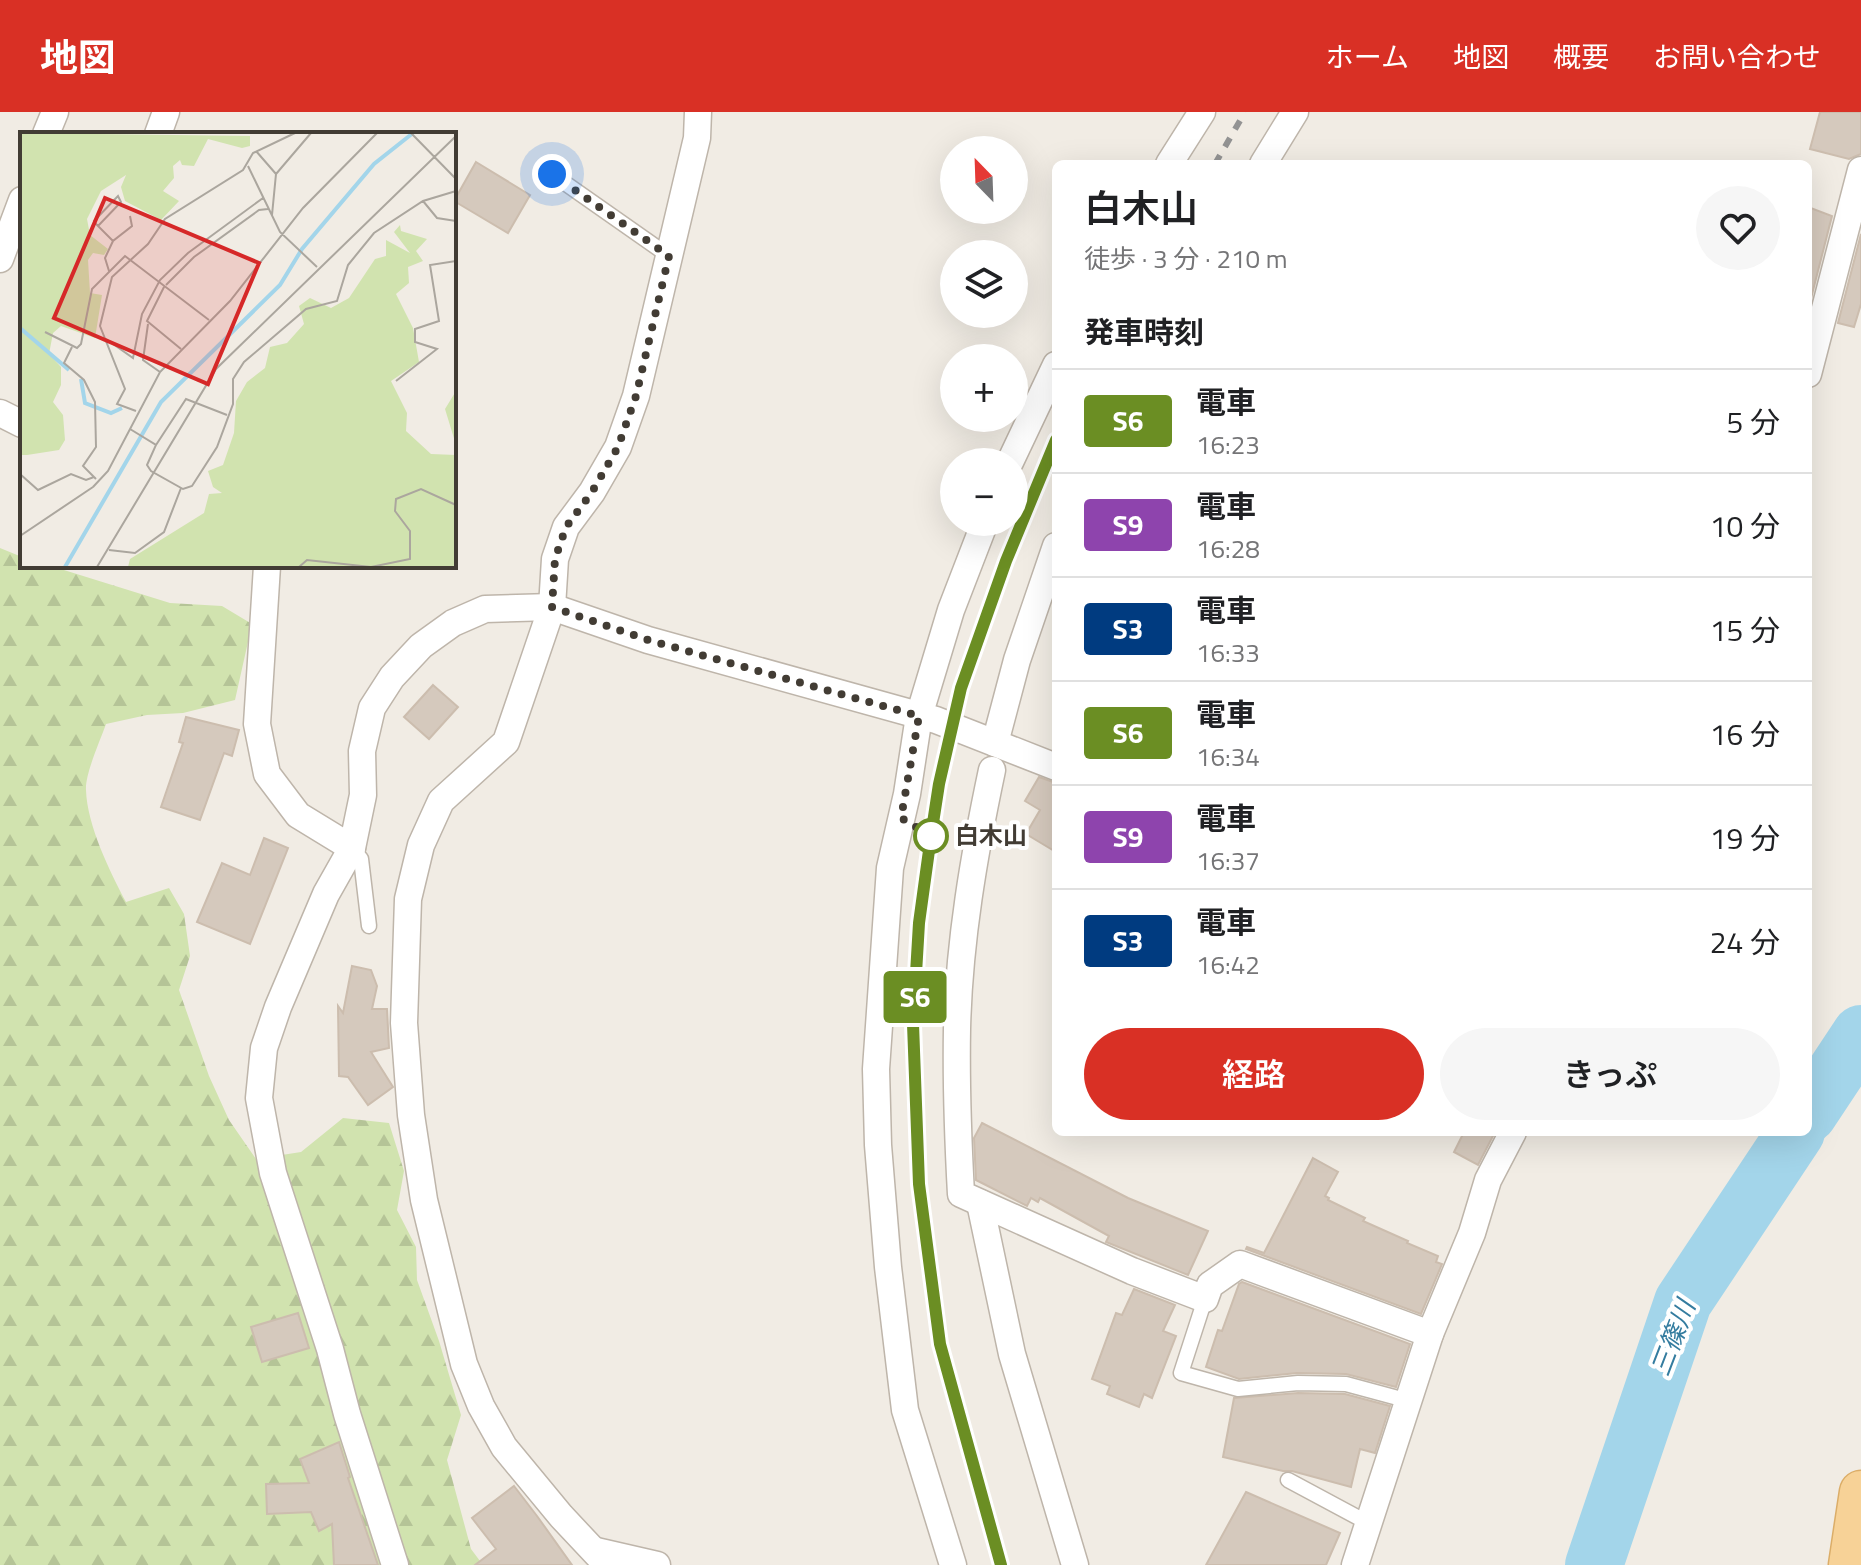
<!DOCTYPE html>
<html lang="ja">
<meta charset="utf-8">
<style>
:root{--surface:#fff;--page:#f6f6f6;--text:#202124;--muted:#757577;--line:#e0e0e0;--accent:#d93025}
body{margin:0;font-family:"Titillium Web","Noto Sans JP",sans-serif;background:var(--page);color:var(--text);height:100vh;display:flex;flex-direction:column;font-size:30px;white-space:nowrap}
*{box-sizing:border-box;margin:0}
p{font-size:26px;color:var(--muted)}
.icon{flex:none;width:44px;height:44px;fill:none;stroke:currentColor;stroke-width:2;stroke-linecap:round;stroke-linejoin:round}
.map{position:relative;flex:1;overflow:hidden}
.drawer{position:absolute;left:1052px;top:48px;width:760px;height:976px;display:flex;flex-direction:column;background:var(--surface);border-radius:12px;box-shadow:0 8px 32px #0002}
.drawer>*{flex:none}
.badge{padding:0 16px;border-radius:6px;font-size:28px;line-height:52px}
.needle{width:52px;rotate:337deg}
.controls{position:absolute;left:940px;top:24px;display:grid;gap:16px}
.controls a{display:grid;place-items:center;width:88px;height:88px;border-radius:50%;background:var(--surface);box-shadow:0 8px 32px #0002;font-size:40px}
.you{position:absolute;width:40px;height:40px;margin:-20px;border:6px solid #fff;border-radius:50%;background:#1a73e8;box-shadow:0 0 0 12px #1a73e833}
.map>.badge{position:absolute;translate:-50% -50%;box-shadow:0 0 0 4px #fff}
h2{padding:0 32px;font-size:30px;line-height:72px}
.round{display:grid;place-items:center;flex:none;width:84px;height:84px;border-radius:42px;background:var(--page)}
.overview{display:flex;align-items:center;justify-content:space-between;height:136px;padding:0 32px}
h1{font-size:38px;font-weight:600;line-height:60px}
.action{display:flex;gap:16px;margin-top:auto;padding:16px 32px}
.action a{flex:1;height:92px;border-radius:48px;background:var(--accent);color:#fff;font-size:32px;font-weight:600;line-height:92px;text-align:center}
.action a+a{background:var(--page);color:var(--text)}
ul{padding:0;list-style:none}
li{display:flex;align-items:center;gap:24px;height:104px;padding:0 32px;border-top:2px solid var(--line)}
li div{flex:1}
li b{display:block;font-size:30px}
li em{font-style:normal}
li .badge{min-width:88px;font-weight:700;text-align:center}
header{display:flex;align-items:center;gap:48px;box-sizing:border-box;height:112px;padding:0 40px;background:var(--accent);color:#fff}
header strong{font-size:38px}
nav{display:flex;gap:44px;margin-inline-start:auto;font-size:28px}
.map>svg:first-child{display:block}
.forest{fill:url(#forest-firs)}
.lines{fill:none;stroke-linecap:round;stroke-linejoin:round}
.river{stroke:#a3d5ea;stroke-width:58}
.building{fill:#d5c9bd;stroke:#ccbdae;stroke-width:2}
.lane-casing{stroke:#beb5aa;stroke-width:17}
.street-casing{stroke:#beb5aa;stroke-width:29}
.primary-casing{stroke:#dbad68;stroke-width:45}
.lane{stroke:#fff;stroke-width:14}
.street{stroke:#fff;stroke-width:26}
.primary{stroke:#f7d297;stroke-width:42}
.rail{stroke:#939393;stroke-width:6;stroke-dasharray:10 10;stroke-linecap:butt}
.line-casing{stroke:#fff;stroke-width:18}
.line{stroke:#6b8e23;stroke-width:12}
.walk{stroke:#423c34;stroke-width:8;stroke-dasharray:0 14.4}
.stop-dot{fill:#fff;stroke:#6b8e23;stroke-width:4}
.labels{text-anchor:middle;stroke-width:8;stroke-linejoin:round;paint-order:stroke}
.stop-label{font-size:24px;font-weight:bold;fill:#423c34;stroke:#fff;text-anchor:start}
.water-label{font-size:26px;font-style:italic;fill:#347c9f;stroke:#fff}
.inset-river{fill:none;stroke:#a3d5ea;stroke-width:4}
.inset-road{fill:none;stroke:#aba69e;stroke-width:2}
.view{fill:#d62828;fill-opacity:0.15;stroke:#d62828;stroke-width:4}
.inset-edge{fill:none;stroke:#423c34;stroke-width:4}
</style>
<header>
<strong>地図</strong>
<nav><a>ホーム</a><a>地図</a><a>概要</a><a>お問い合わせ</a></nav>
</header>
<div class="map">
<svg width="1861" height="1453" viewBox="0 0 1861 1453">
<defs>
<pattern id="forest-firs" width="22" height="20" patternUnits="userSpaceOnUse" patternTransform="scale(2)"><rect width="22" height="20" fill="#d1e3af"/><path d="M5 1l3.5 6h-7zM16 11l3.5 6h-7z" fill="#b5c497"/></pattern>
</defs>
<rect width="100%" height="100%" fill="#f1ece4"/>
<path class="forest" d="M0,436L22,445V454H51L170,491L222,494L252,512L235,588L183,601L147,603L106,612C100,629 85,662 86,678C87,713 110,760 126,790L169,776L184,802L190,844L179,878L209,964L229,1008L256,1047L301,1040L343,1006L389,1011L404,1059L397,1098L416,1135L417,1168L439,1229L461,1303L447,1348L471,1437L483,1453H0Z"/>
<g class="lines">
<g class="river">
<path d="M1808,1002L1861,922"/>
<path d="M1594,1453L1683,1190L1796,1020"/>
</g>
</g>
<g class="building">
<path d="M1820,0H1861V42L1849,47L1810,37Z"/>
<path d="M476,50L530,83L508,121L454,89Z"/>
<path d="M1808,95L1832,104L1808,198Z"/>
<path d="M1861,122V192L1854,215L1838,211Z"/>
<path d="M433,573L458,595L429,627L404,605Z"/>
<path d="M186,605L239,618L232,644L224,641L200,708L161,695L183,631L179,630Z"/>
<path d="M1039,665L1056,671V740L1026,722L1040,698L1025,689Z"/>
<path d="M264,726L288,736L250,832L197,810L222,751L250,763Z"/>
<path d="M352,854L371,858L377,874L372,897H387L389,936L371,940L393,975L368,993L348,965L339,964L338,894L343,901Z"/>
<path d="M982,1011L1128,1086L1208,1119L1188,1163L1106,1130L1109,1124L1040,1086L1038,1090L1031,1086L1027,1094L976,1068L974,1026Z"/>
<path d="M1464,1020H1495L1478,1053L1454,1040Z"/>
<path d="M1313,1046L1338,1060L1325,1084L1329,1086L1328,1088L1365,1106L1363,1109L1408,1129L1407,1131L1438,1144L1436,1150L1442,1152L1421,1202L1246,1137L1247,1135L1264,1141Z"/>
<path d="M1242,1170L1410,1232L1396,1275L1346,1262L1297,1261L1239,1267L1206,1255L1218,1218L1222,1219L1239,1172Z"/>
<path d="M1134,1177L1175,1193L1163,1219L1176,1224L1152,1286L1144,1282L1139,1295L1107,1282L1110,1274L1092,1267L1116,1201L1122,1203Z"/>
<path d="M298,1201L309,1236L262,1250L251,1215Z"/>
<path d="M1298,1281L1345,1282L1390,1294L1375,1341L1360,1337L1351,1375L1292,1359H1283L1223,1345L1234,1286Z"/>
<path d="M339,1330L350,1365L348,1366L378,1453H334L332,1412L319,1419L311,1400L267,1402L266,1372L309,1371L300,1347Z"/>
<path d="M514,1374L537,1404L572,1453H475L496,1437L472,1406Z"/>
<path d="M1246,1380L1340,1421L1326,1453H1206Z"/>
</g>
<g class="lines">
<g class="lane-casing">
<g id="lane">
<path d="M552,62L669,144"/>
<path d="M352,736L361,747L369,814"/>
<path d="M1205,1187L1181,1261L1238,1277L1298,1271L1346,1272L1409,1289"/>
<path d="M1288,1368L1370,1412"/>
</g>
</g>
<g class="street-casing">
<g id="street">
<path d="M46,22L55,0"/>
<path d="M158,22L166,0"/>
<path d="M1169,52L1202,0"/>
<path d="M1263,52L1295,0"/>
<path d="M0,147L22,88"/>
<path d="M1808,262L1861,58"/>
<path d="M0,301L22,312"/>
<path d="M1010,350L1056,253"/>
<path d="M267,454L257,612L267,662L298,703L352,736"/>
<path d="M995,631L1017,548L1056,434"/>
<path d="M992,658C974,743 959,830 957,917C956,972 958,1027 961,1082L1132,1159L1205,1187L1210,1173L1240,1152L1430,1222"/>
<path d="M980,1091L1012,1242L1075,1453"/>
<path d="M596,1439L657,1453"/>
<path d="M395,1453L347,1302L330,1237L273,1061L259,986L264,936L278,895L326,782L352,736L363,683L362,639L372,596L392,565L421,534L453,511L485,497L552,495L648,528L936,608L1056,655"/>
<path d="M607,1453L561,1404L504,1335L481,1294L464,1252L424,1088L411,1003L404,911L408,787L421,733L441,689L506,630L552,495L555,447L566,415L592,380L618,335L636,284L697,26L698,0"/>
<path d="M953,1453L905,1298L888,1155L878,1033L876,957L890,756L907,682L919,604L951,498L985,410"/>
<path d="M1355,1453L1430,1222L1472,1121L1488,1068L1513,1020"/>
</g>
</g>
<g class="primary-casing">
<path id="primary" d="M1850,1453L1861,1380"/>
</g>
<use href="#lane" class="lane"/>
<use href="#street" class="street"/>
<use href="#primary" class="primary"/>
<g class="rail">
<path d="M1215,52L1245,0"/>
<path d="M1001,1453L940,1232L919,1072L913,912L919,811L931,724L939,672L961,576L1006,449L1056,328"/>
</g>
</g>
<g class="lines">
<g class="line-casing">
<path id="line" d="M1001,1453L940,1232L919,1072L913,912L919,811L931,724L939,672L961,576L1006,449L1056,328"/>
</g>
<use href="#line" class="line"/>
<path class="walk" d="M552,62L669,144L636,284L618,335L592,380L566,415L555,447L552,495L648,528L919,604L901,706L931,724"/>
</g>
<circle class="stop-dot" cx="931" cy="724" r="16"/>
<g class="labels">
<g class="stop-label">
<text x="955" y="732">白木山</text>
</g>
<g class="water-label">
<text transform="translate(1673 1226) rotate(-69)" y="9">三篠川</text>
</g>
</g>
<g transform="translate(20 20)">
<rect width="436" height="436" fill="#f1ece4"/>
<path d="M0,1L230,4V14L222,16L188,7L174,34L162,33L160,28L153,34L154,46L143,59L159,69L141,88L105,69L101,55L106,43L81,59L67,87L70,103L88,117L84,123L73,121L68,128L70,161L82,163L75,206L41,194L33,201L29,222L41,235V253L33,270L43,283L45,308L39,318L7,323H0ZM380,93L381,99L407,107L396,119L403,129L388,135L389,151L376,162L393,196L399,230L371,249L387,281L386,299L411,322L436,323V435H108L110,427L184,381L189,362L202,361L193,355L188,339L203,333L214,301L216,269L227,250L245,236L250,215L267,211L284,192L279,174L290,166L311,176L329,166L355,127L366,124V108L390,121L374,100ZM436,259V313L425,277Z" fill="#d1e3af"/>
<path class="inset-river" d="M0,196L49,238M61,247L65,271L91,281L102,276M45,435L141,270L260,153L282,117L354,32L393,1"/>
<path class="inset-road" d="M391,1L436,47M236,19L256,42M228,34L260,100L297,135M403,69L417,86L436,89M252,83L256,42L291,1M78,94L101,70L98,64L74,89L75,91L93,109M89,139L85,126L93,109L112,94L110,84M146,153L174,125L239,78L248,77M144,155L127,189L161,217M128,192L123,228L140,240M25,200L57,216L61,212L72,157L105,124L189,188M86,207L113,226L122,182L140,148L168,121L243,66M52,215L44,231L64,248L75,270L76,315L63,334L76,347M376,249L417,217L395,210V197L419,189L410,133L436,129M116,279L97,272L105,257L80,194L92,145L128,112L145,87L223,38L233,21L275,1M110,297L136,313L127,333L131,339L163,357L172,354L197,315L213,272V247L224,230L286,177L317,169L328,133L354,101L403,69L436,59M136,313L166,267L207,283M0,342L18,358L51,342L66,348L74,345M73,355L88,339L140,240L210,169L283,76L357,1M0,404L73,355M89,418L115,421L144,400L161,356M77,435L196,237L436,4M279,435L287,428L351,435L390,427V399L375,379L376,367L401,357L436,373"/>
<path class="view" d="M85,66L239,131L188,252L34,186Z"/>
<rect width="436" height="436" class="inset-edge"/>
</g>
</svg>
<div class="controls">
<a><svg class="needle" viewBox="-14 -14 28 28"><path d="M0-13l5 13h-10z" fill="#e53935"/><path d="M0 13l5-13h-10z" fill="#757577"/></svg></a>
<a><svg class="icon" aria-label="layers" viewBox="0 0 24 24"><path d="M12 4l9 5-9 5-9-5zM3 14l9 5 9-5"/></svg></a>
<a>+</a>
<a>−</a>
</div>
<div class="you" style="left:552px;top:62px"></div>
<b class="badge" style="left:915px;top:885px;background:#6b8e23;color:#fff">S6</b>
<section class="drawer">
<div class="overview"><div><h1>白木山</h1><p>徒歩 · 3 分 · 210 m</p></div><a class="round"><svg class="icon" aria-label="heart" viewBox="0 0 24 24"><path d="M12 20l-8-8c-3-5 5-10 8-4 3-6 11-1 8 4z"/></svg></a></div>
<h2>発車時刻</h2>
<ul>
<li><span class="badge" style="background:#6b8e23;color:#fff">S6</span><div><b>電車</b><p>16:23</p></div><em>5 分</em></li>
<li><span class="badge" style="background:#8e44ad;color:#fff">S9</span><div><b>電車</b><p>16:28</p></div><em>10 分</em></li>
<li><span class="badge" style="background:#003b80;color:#fff">S3</span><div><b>電車</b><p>16:33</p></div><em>15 分</em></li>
<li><span class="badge" style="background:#6b8e23;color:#fff">S6</span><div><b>電車</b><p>16:34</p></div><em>16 分</em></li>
<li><span class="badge" style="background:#8e44ad;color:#fff">S9</span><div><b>電車</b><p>16:37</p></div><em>19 分</em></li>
<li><span class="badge" style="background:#003b80;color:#fff">S3</span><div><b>電車</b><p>16:42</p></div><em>24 分</em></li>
</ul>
<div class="action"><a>経路</a><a>きっぷ</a></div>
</section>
</div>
